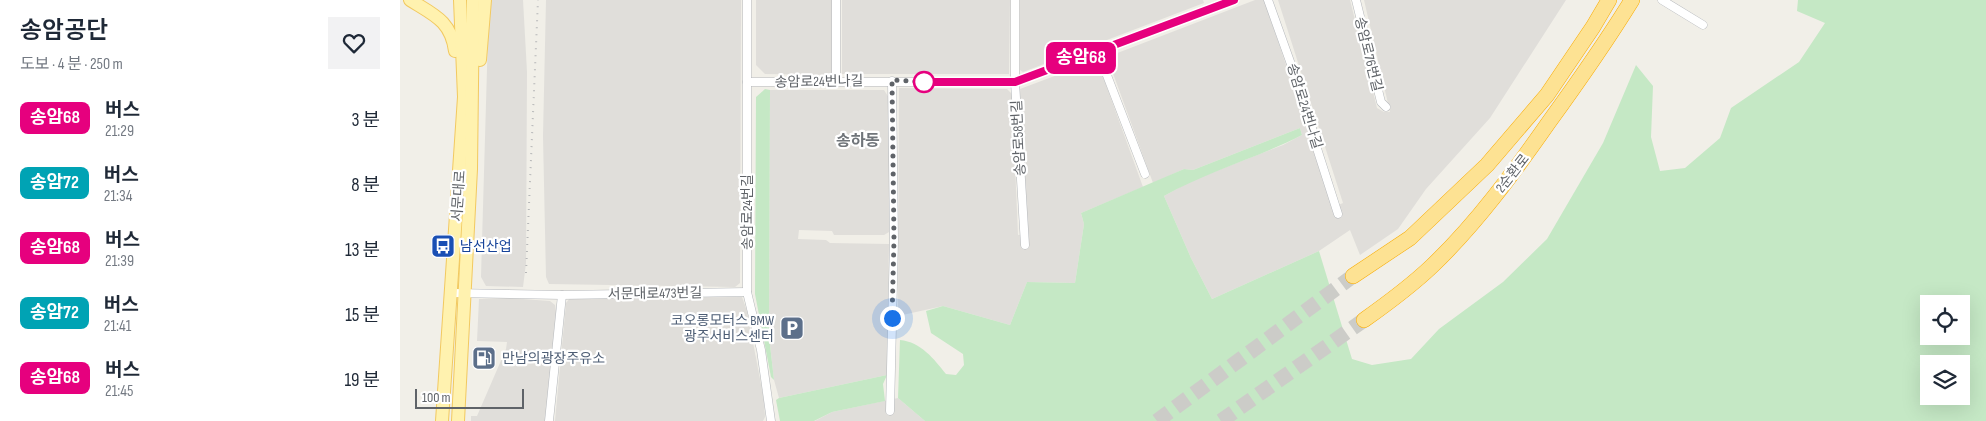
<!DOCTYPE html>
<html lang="ko">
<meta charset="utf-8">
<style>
:root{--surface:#fff;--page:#f2f2f3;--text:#1f2937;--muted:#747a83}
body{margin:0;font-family:"Sofia Sans Condensed","Noto Sans KR",sans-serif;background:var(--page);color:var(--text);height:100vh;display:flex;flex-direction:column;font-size:19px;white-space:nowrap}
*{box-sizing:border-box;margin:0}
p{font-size:16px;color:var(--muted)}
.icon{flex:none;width:28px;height:28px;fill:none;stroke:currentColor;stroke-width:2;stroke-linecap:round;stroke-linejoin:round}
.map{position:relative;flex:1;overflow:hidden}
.drawer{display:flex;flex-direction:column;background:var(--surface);width:400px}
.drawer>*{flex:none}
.badge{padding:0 10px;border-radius:8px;font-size:18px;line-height:32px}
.controls{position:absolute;left:1520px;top:295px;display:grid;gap:10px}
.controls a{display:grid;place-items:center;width:50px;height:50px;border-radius:0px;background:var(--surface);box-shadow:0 5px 20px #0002;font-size:25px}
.scale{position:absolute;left:15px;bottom:12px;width:109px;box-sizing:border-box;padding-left:5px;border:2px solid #5f6368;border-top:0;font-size:14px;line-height:18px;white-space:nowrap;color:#5f6368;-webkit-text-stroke:4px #fff;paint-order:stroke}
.you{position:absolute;width:25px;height:25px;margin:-12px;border:4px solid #fff;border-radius:50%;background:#1a73e8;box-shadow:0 0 0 8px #1a73e833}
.map>.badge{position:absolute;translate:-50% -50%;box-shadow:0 0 0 2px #fff}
.round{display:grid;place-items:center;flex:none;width:52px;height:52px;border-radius:0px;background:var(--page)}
.headline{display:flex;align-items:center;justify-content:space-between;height:85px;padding:0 20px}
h1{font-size:24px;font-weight:600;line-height:38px}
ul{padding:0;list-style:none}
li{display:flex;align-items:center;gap:15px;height:65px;padding:0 20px}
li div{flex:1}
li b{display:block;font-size:19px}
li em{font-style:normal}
li .badge{min-width:55px;font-weight:700;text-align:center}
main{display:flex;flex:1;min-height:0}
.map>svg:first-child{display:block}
.industrial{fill:#e0deda}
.green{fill:#c5e8c5;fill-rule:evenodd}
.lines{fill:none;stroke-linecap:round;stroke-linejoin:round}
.highway-tunnel{stroke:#ccccc8;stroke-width:15;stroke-dasharray:15 8;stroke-linecap:butt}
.street-casing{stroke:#b5b8bc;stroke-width:9}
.primary-casing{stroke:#f2c960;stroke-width:14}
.highway-casing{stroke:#f9ab00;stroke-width:16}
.street{stroke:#fff;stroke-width:8}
.primary{stroke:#fff2af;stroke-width:12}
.highway{stroke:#fde293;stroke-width:15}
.rail{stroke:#b6b7b8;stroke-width:2;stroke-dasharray:1 6;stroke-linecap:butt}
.line-casing{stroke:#fff;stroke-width:11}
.line{stroke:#e6007e;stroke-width:8}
.walk{stroke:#5f6368;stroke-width:5;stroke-dasharray:0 9}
.stop-dot{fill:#fff;stroke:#e6007e;stroke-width:2.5}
.labels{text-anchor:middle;stroke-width:4.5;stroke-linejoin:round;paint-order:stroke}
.street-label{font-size:14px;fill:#5f6368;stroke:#fff}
.transit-label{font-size:14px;fill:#164399;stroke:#fff;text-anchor:start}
.service-label{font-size:14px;fill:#4e5e75;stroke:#fff;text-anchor:end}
.quarter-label{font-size:16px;font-weight:bold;fill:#70757a;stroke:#fff}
</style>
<main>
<section class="drawer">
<div class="headline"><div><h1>송암공단</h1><p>도보 · 4 분 · 250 m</p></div><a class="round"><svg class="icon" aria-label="heart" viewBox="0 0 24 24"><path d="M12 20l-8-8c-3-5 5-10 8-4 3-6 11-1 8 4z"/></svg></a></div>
<ul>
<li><span class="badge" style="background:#e6007e;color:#fff">송암68</span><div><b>버스</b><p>21:29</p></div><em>3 분</em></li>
<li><span class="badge" style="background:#00a3b4;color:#fff">송암72</span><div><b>버스</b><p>21:34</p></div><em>8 분</em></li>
<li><span class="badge" style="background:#e6007e;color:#fff">송암68</span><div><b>버스</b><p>21:39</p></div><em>13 분</em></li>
<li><span class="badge" style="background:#00a3b4;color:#fff">송암72</span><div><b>버스</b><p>21:41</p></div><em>15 분</em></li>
<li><span class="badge" style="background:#e6007e;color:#fff">송암68</span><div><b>버스</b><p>21:45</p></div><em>19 분</em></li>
</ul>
</section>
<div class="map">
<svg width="1586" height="421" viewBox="0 0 1586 421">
<rect width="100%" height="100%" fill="#f1efe8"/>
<g class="industrial">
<path d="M89,0H123L127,72L126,263L123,287L86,286L81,277Z"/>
<path d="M146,0H341L340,283L335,287L149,284L146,277L143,136Z"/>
<path d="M356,0H432V75L365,74L356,65Z"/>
<path d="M442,0H610L609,74H442Z"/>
<path d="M620,0H803L804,3L623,72L620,70Z"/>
<path d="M855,0H864L934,207L943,203L878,0H950L977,108L984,112H990L964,0H1166L1090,118L1026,189L998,229L960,255L950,230L919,251L812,299L791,258L764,196L793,180L883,145L902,135L900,128L793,170L784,169L753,183L707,57Z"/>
<path d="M697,60L743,187L681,213L684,224L675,283L627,282L610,325L543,306L498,316L499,88L607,89L612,94L618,235L626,234L620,89Z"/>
<path d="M370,90H484L489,98V232L484,235H434L432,231L399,230L398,239L426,240L430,243L489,244L487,375L379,398L374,380L369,336Z"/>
<path d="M342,297L347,311L364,400L365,417L363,421H155L166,303L170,298Z"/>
<path d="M109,298L150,301L155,305L157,315L146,421H71V416H77L106,349L107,342L77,341L79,299Z"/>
<path d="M498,398L525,421H415L432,412Z"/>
</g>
<g class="green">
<path d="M1398,0H1586V421H525L498,398L500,340C521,342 534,359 546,374L556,375L564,365L563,354L531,333L526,311L543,306L610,325L627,282L675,283L684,224L681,213L784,169L793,170L900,128L902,135C857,158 808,171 764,196L791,258L812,299L919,251L952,359L972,365L1011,359L1039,329L1103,282L1147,239L1203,143L1236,65L1253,86L1251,137L1260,171L1285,168L1320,138L1331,108L1399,62L1425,23L1397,11ZM1529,304H1561V336H1529ZM1529,364H1561V396H1529Z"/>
<path d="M365,89L370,90L369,336L374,380L371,377L355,294L356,97Z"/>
<path d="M487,375L483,384L485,401L432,412L414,421H380L376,400L379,398Z"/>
</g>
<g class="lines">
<g class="highway-tunnel">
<path d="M757,421L953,276"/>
<path d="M821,421L964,320"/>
</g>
<g class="street-casing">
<g id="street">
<path d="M347,0V292L361,350L371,421"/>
<path d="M615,0V82L625,245"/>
<path d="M868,0L911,120L913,136L938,214"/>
<path d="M956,0L981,102L986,107"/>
<path d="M1262,0L1303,25"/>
<path d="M698,52L745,174"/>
<path d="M436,81V0"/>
<path d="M347,82H615L834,0"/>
<path d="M52,293L162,295L347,292"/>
<path d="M490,411L494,240L492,81"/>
<path d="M149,421L162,295"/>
</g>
</g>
<g class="primary-casing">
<g id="primary">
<path d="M10,0C34,15 51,21 55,51"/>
<path d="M80,60L85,0"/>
<path d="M42,421L64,97L60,0"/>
<path d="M58,421L71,169L73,0"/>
</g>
</g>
<g class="highway-casing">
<g id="highway">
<path d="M953,276L1010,238L1087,165L1147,95L1193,27L1209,0"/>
<path d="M964,320C988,303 1011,286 1032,266C1077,223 1114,172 1149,122C1178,82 1206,42 1232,0"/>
</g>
</g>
<use href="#street" class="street"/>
<use href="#primary" class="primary"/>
<use href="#highway" class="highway"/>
<path class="rail" d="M126,273L138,0"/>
</g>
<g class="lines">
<g class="line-casing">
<path id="line" d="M522,82H615L834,0"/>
</g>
<use href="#line" class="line"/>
<path class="walk" d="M492,318L494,240L492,80L524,82"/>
</g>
<defs>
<g id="bus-square" transform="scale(1.25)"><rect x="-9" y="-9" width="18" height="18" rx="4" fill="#1a4fb4" stroke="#fff"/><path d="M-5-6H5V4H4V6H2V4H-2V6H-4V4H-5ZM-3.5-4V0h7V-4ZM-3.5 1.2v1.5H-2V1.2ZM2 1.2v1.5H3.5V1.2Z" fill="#fff"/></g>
<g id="parking-square" transform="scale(1.25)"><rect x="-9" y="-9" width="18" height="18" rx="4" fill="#5c6f8a" stroke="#fff"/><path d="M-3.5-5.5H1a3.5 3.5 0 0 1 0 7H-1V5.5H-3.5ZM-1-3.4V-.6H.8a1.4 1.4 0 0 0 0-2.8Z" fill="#fff"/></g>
<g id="fuel-square" transform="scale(1.25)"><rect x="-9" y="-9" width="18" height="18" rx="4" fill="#5c6f8a" stroke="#fff"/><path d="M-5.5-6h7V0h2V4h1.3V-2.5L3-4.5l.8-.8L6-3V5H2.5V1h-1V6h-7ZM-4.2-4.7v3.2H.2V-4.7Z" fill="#fff"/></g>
</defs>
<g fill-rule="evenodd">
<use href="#bus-square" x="43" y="246"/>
<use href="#parking-square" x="392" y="328"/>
<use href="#fuel-square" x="84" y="358"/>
</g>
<circle class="stop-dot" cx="524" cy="82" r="10"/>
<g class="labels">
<g class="street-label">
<text transform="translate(969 54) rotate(76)" y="5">송암로76번길</text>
<text transform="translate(419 81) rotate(-1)" y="5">송암로24번나길</text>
<text transform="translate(905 106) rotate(73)" y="5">송암로24번나길</text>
<text transform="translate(618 138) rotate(-93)" y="5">송암로58번길</text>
<text transform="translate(1112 173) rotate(-52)" y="5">2순환로</text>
<text transform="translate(58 196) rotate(-86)" y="5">서문대로</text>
<text transform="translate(347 212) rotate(-90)" y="5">송암로24번길</text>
<text transform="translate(255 293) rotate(-1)" y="5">서문대로473번길</text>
</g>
<g class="transit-label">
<text x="60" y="251">남선산업</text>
</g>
<g class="service-label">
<text x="374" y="325">코오롱모터스 BMW<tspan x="374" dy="16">광주서비스센터</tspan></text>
<text x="102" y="363" text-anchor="start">만남의광장주유소</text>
</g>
<g class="quarter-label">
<text x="458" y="146">송하동</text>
</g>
</g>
</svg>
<div class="controls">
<a><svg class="icon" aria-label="locate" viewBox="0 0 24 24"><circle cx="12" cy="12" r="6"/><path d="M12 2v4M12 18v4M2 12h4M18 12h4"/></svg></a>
<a><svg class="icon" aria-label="layers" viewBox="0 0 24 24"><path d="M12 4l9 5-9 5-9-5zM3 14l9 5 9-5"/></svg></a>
</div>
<div class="scale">100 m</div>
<div class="you" style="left:492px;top:318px"></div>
<b class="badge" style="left:681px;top:58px;background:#e6007e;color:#fff">송암68</b>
</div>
</main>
